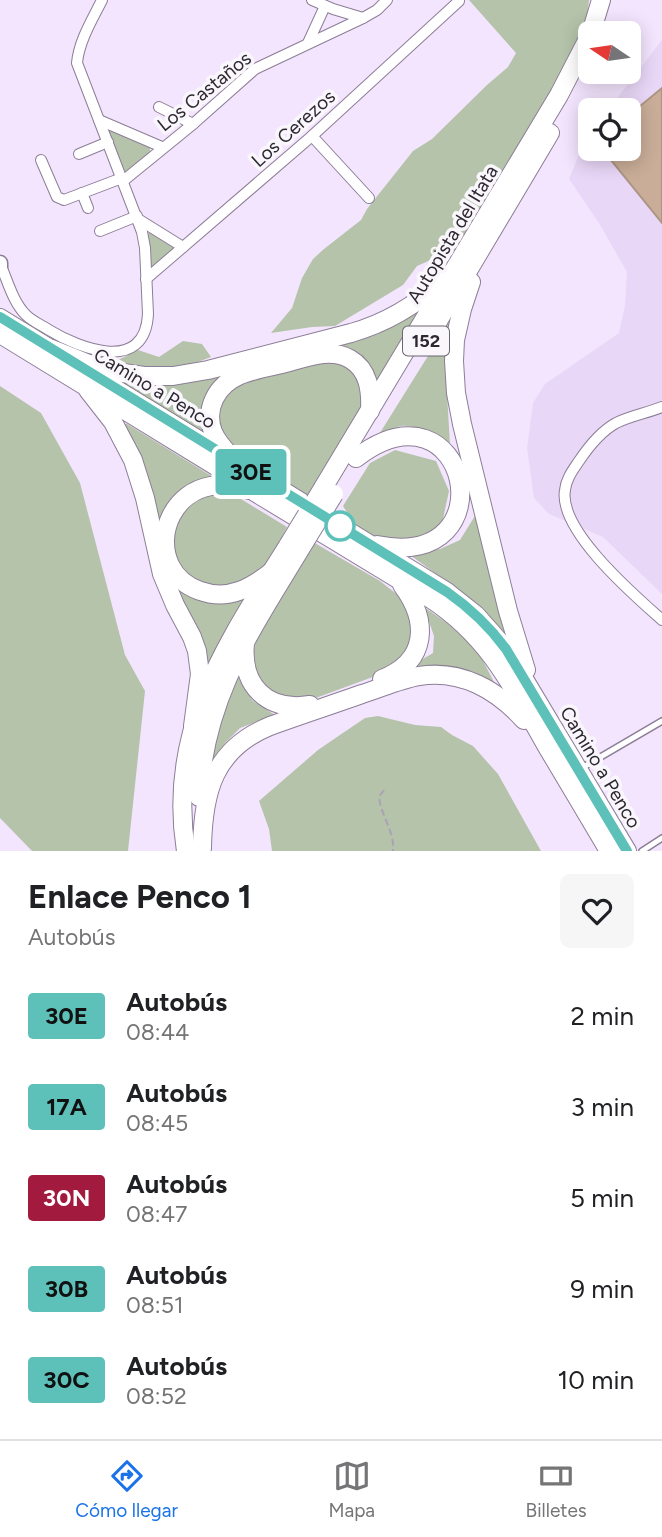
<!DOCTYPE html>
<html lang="es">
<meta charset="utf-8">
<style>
:root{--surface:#fff;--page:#f6f6f6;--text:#202124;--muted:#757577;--line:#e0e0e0;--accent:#1a73e8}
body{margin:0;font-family:Figtree,sans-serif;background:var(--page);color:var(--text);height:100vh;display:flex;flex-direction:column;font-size:26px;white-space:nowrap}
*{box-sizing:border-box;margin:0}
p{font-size:23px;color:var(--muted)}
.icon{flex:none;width:38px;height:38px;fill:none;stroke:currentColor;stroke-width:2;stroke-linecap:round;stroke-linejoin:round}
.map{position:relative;height:851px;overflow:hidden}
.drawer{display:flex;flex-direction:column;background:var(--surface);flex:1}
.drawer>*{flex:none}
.badge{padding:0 14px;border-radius:5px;font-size:24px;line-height:46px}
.needle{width:46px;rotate:283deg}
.fabs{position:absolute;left:578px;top:21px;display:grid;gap:14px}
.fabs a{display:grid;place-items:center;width:63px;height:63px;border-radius:10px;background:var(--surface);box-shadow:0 4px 18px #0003;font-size:35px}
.map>.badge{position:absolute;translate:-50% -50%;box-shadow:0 0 0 4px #fff}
.round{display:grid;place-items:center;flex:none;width:74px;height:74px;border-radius:10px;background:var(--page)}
.summary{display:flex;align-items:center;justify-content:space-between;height:119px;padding:0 28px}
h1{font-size:33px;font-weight:700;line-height:52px}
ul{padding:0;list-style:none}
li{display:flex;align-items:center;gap:21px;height:91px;padding:0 28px}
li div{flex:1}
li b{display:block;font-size:26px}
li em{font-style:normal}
li .badge{min-width:77px;font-weight:700;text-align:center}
.tabs{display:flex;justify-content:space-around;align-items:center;height:98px;border-top:2px solid var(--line);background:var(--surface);font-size:19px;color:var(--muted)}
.tabs a{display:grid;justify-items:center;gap:4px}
.tabs .current{color:var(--accent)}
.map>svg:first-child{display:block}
.built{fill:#e9d7f7}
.green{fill:#b4c3aa}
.building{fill:#c9ad98;stroke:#ad9584;stroke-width:2}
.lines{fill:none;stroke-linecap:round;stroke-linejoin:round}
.lane-casing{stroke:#8c7e96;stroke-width:8}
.street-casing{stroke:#8c7e96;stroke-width:12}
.secondary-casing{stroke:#8c7e96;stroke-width:17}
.primary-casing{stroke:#8c7e96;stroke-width:18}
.highway-casing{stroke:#8c7e96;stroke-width:20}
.path{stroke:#ada2b5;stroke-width:2;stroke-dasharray:7 3.5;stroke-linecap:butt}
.lane{stroke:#fff;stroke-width:5}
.street{stroke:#fff;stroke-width:10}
.secondary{stroke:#fff;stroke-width:14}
.primary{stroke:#fff;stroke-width:16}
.highway{stroke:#fff;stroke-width:18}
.highway-bridge-casing{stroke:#8c7e96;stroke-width:20;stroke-linecap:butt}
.highway-bridge{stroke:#fff;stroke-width:18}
.line-casing{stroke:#fff;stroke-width:16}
.line{stroke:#5dc1b9;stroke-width:10}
.stop-dot{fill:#fff;stroke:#5dc1b9;stroke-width:3.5}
.labels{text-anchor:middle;stroke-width:7;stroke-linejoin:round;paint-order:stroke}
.shield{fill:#faf7fc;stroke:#6a656e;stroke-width:2}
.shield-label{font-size:18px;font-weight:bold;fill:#2d2731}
.street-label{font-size:19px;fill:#2d2731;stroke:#faf7fc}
</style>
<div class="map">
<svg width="662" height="851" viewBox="0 0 662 851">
<rect width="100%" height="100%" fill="#f4e5fe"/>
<path class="built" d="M662,40V594L603,537L549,514L534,498L527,448L533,403L545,384L619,333L625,305L627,272L599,223L569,179L585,140L590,133V149H628V110H608Z"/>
<g class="green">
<path d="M469,0H589L586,26L565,71L482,210L456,249L417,266L403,285L335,326L312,327L271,333L292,308L302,278L313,259L324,249L361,220L367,209L413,151L432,139L487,85L508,67L516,53Z"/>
<path d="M108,127L150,145V153L128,172L122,171L106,129Z"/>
<path d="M151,230L174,247L176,250L153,268H150L148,234Z"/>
<path d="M427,305L379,383L326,349Z"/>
<path d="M453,316L445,359L450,445C437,436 418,424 401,426C394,427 386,434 379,437L378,436Z"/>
<path d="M183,341L202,344L211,357L182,368L127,369L100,359L118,360L138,350L159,357Z"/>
<path d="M319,361L346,364L363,384L361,410L352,426L342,438L307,496L230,446L214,418L229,385Z"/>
<path d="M243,367L226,376L212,441L114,378Z"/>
<path d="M0,386L41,413L80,483L125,655L145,691L128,851H32L0,818Z"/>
<path d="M124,424H127L218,480L161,527L124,428Z"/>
<path d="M395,450L436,461L449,491L441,528L414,543L373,538L353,522L343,506L370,463Z"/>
<path d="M212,493L231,495L241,499L287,527L269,562L242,585L202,587L178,568L171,542L178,517L192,502Z"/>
<path d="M478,511L492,582L505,635L483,608L410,555L440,549L460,540Z"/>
<path d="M313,542L380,581L399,596L413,617L412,645L389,671L313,699L285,700L256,680L253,653L257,638Z"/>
<path d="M177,584L245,599L208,670L178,604Z"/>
<path d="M424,607L447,623L478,651L496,686L466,670L436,666H411L433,653L434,636Z"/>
<path d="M236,674L253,701L275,715L240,728L226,742L212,760L218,721Z"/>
<path d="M378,716L415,725L441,727L452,735L473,746L498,774L541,851H272L269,829L259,801L318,750L337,737L365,718Z"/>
</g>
<path class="building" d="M662,88V223L602,149H628V116Z"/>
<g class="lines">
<g class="lane-casing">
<g id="lane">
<path d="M580,769L662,721"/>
<path d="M642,851L662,838"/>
</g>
</g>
<g class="street-casing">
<g id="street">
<path d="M312,0L333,9L363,18"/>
<path d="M308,43L325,6"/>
<path d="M159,107L193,124"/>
<path d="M99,120L162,147"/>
<path d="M312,136L369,198"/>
<path d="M79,154L108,142"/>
<path d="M41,160L57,197L64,200L122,178"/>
<path d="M123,181L193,124L255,69L363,18L377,10L387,0"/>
<path d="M82,193L88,208"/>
<path d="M138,219L183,247"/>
<path d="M100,231L137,216"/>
<path d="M1,266C8,282 13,302 26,315C32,321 41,325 49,330C80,349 145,374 148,314L145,248L142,232L77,63C79,41 92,20 102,0"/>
<path d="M146,279L312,136L459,1"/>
<path d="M662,407C647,413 630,416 616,423C600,432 589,446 579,461C573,470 566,479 565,490C558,530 634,595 662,620"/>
</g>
</g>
<g class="secondary-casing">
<path id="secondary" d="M0,263V268"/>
</g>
<g class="primary-casing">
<g id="primary">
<path d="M0,317L228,457"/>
<path d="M0,335L248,487"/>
</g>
</g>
<g class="highway-casing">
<g id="highway">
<path d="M591,33L601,0"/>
<path d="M471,282L462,309L455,340L454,361L456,393L462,424L508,611L526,670"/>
<path d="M428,338L550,133"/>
<path d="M52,349L89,364L116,372L144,376H173L208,370L351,333C386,323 415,306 442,281"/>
<path d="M88,390L113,422L133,460L145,498L162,574L175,605L192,637L197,651L200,674L193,726"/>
<path d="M370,411C371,391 369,370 350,359C329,347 303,359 282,364C268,367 253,370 240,375C217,385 204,408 213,432C218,444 228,453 236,462L447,592L476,615L506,649L627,851"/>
<path d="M356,458C468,372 511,572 377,545"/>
<path d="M323,488L559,95L590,35"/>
<path d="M271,572C261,580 251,587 239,591C214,600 182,590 170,565C155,532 175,492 211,486C225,484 240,487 253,491L431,599C489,637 513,687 546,745C567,780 588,816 609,851"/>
<path d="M245,643C241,685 266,712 310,705"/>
<path d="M382,679C428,661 429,621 402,585"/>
<path d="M199,797C204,698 250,632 299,551"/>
<path d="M202,848C203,791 214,749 270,726C300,715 331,705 362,694C381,688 400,679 419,676C461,669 497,690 524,720"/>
<path d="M186,851C166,729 228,642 289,544"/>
</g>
</g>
<path class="path" d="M384,790L379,797C381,816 395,832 393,851"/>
<use href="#lane" class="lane"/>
<use href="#street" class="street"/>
<use href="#secondary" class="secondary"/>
<use href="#primary" class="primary"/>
<use href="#highway" class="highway"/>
<g class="highway-bridge-casing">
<g id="highway-bridge">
<path d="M289,544L323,488"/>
<path d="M299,551L334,494"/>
</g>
</g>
<use href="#highway-bridge" class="highway-bridge"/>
</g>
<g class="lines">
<g class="line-casing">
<path id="line" d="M0,317L447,592C470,608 489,626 506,649L627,851"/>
</g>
<use href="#line" class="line"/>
</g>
<circle class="stop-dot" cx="340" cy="526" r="14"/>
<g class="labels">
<rect class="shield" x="403" y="326.5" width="46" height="29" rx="5"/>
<g class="shield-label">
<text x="426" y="347">152</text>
</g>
<g class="street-label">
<text transform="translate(204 91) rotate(-39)" y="7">Los Castaños</text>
<text transform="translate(293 128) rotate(-42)" y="7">Los Cerezos</text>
<text transform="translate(452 234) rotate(-59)" y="7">Autopista del Itata</text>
<text transform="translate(155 388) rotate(31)" y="7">Camino a Penco</text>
<text transform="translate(601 767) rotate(59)" y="7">Camino a Penco</text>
</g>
</g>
</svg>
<div class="fabs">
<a><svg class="needle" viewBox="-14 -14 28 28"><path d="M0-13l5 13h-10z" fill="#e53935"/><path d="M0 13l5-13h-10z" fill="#757577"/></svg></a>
<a><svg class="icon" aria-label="locate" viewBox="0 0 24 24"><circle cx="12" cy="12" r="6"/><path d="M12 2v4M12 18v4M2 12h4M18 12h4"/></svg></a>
</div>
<b class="badge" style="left:251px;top:472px;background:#5dc1b9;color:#111">30E</b>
</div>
<section class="drawer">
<div class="summary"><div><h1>Enlace Penco 1</h1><p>Autobús</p></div><a class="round"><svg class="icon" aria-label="heart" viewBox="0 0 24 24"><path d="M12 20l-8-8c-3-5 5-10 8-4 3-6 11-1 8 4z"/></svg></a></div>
<ul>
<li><span class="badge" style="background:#5dc1b9;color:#111">30E</span><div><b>Autobús</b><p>08:44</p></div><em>2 min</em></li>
<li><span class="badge" style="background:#5dc1b9;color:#111">17A</span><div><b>Autobús</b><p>08:45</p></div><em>3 min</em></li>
<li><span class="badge" style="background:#a31a3f;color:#fff">30N</span><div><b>Autobús</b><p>08:47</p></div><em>5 min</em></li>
<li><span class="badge" style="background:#5dc1b9;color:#111">30B</span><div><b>Autobús</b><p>08:51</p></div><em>9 min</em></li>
<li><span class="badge" style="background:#5dc1b9;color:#111">30C</span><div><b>Autobús</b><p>08:52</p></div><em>10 min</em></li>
</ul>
</section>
<nav class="tabs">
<a class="current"><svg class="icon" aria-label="directions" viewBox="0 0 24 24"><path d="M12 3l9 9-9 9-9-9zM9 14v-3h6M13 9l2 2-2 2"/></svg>Cómo llegar</a>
<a><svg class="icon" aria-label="map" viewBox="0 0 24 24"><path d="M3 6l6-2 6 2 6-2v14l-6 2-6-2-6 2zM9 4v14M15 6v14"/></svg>Mapa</a>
<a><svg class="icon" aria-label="tickets" viewBox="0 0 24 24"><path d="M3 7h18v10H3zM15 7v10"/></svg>Billetes</a>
</nav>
